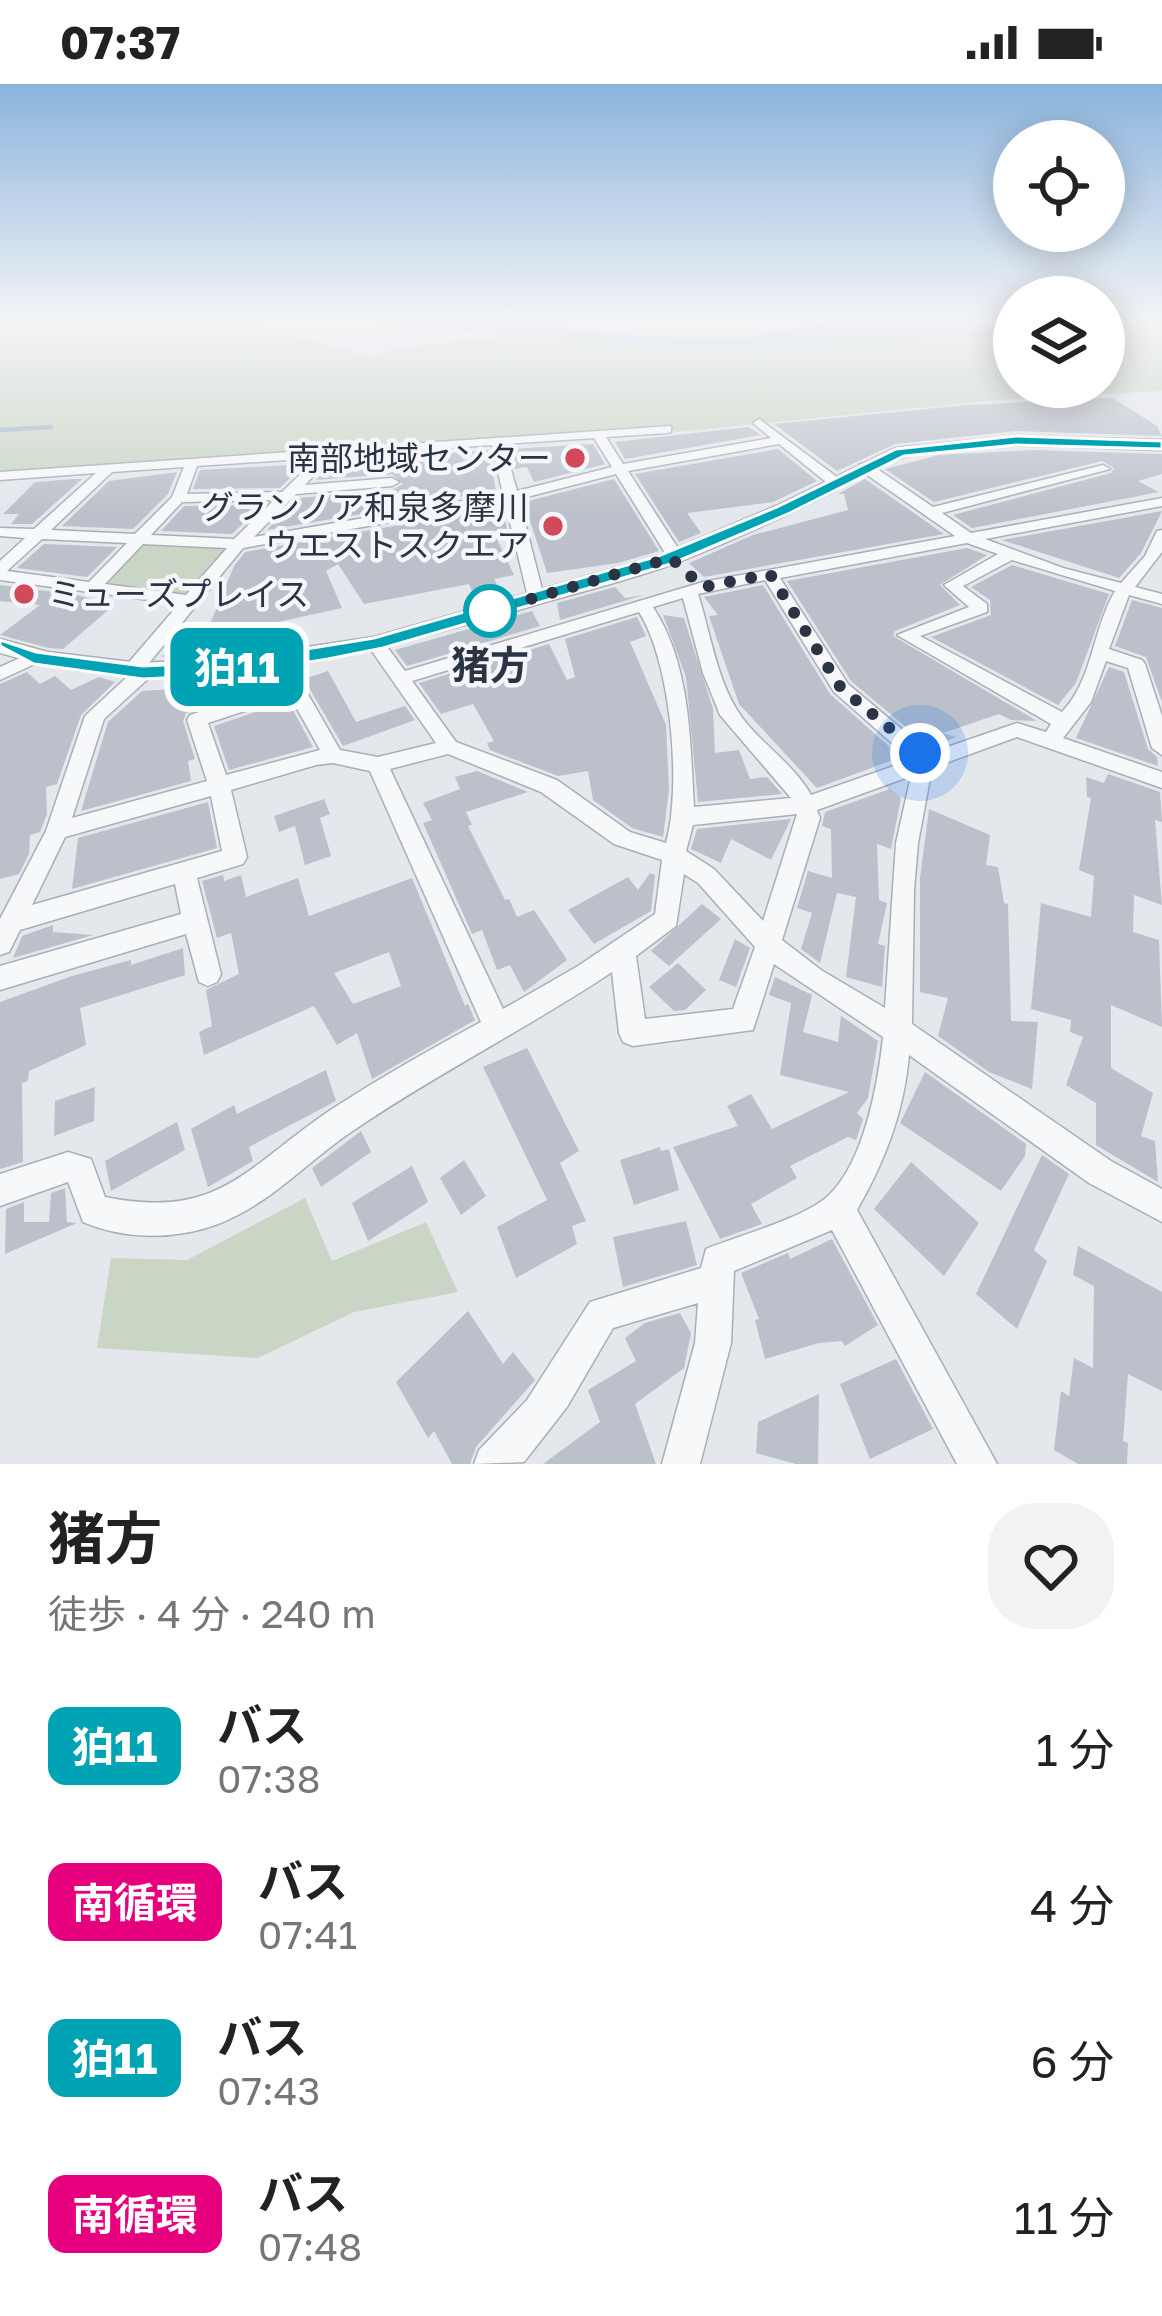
<!DOCTYPE html>
<html lang="ja">
<meta charset="utf-8">
<style>
:root{--surface:#fff;--page:#f2f2f2;--text:#222;--muted:#767676}
body{margin:0;font-family:"Golos Text","Noto Sans JP",sans-serif;background:var(--page);color:var(--text);height:100vh;display:flex;flex-direction:column;font-size:45px;white-space:nowrap}
*{box-sizing:border-box;margin:0}
p{font-size:39px;color:var(--muted)}
.icon{flex:none;width:66px;height:66px;fill:none;stroke:currentColor;stroke-width:2;stroke-linecap:round;stroke-linejoin:round}
.map{position:relative;height:1380px;overflow:hidden}
.sheet{display:flex;flex-direction:column;background:var(--surface);flex:1}
.sheet>*{flex:none}
.badge{padding:0 24px;border-radius:18px;font-size:42px;line-height:78px}
.controls{position:absolute;left:993px;top:36px;display:grid;gap:24px}
.controls a{display:grid;place-items:center;width:132px;height:132px;border-radius:50%;background:var(--surface);box-shadow:0 6px 30px #0003;font-size:60px}
.you{position:absolute;width:60px;height:60px;margin:-30px;border:9px solid #fff;border-radius:50%;background:#1a73e8;box-shadow:0 0 0 18px #1a73e833}
.map>.badge{position:absolute;translate:-50% -50%;box-shadow:0 0 0 6px #fff}
.round{display:grid;place-items:center;flex:none;width:126px;height:126px;border-radius:48px;background:var(--page)}
.headline{display:flex;align-items:center;justify-content:space-between;height:204px;padding:0 48px}
h1{font-size:57px;font-weight:700;line-height:90px}
ul{padding:0;list-style:none}
li{display:flex;align-items:center;gap:36px;height:156px;padding:0 48px}
li div{flex:1}
li b{display:block;font-size:45px}
li em{font-style:normal}
li .badge{min-width:132px;font-weight:700;text-align:center}
.status{display:flex;justify-content:space-between;align-items:center;height:84px;padding:0 60px;background:var(--surface);direction:ltr}
.status svg{height:33px;fill:currentColor}
.map>svg:first-child{display:block}
.green{fill:#c9d6c5}
.water{fill:#9fb4cc}
.lines{fill:none;stroke-linecap:round;stroke-linejoin:round}
.stream{stroke:#9fb4cc;stroke-width:4.5}
.building{fill:#bbc0ca;fill-rule:evenodd}
.minor-casing{stroke:#a9aeb7;stroke-width:3}
.tertiary-casing{stroke:#a9aeb7;stroke-width:3}
.minor{fill:#f7f8fa;fill-rule:evenodd}
.tertiary{fill:#f7f8fa;fill-rule:evenodd}
.line{fill:#00a3b4;stroke:#fff;stroke-width:3}
.walk{stroke:#2b3445;stroke-width:12;stroke-dasharray:0 21.6}
.poi-dot{fill:#d1495b;stroke:#f4f6f9;stroke-width:4.5}
.stop-dot{fill:#fff;stroke:#00a3b4;stroke-width:6}
.labels{text-anchor:middle;stroke-width:9;stroke-linejoin:round;paint-order:stroke}
.far-poi-label{font-size:33px;fill:#2b3445;stroke:#f4f6f9;text-anchor:end}
.stop-label{font-size:39px;font-weight:bold;fill:#2b3445;stroke:#f4f6f9}
</style>
<div class="status"><b>07:37</b><svg viewBox="0 0 49 12"><path d="M0 12V9h3v3zM5 12V6h3v6zM10 12V3h3v9zM15 12V0h3v12zM26 1h20v11H26zM47 4h2v5h-2z"/></svg></div>
<div class="map">
<svg width="1162" height="1380" viewBox="0 0 1162 1380">
<rect width="100%" height="100%" fill="#e4e7ec"/>
<g class="green">
<path d="M37,237L246,238L370,273L397,264L507,252L786,261L1014,250V303H1104V245L1162,237V307L999,316L677,348L666,344L0,390V240Z"/>
<path d="M145,458L224,464L227,467L192,508L184,511L103,501L138,460Z"/>
<path d="M305,1114L332,1177L426,1138L458,1208L354,1228L258,1274L97,1264L111,1174L187,1176Z"/>
</g>
<path class="water" d="M325,237H509L630,251L741,254L834,237H1014V250L786,261L623,259Z"/>
<g class="lines">
<path class="stream" d="M0,346L51,343"/>
</g>
<g class="building">
<path d="M1113,314L1157,342L1162,352L1016,347L895,360L837,387L774,340L966,321Z"/>
<path d="M748,343L761,351L625,375L615,358Z"/>
<path d="M593,360L605,380L534,398L527,383L515,385L510,365Z"/>
<path d="M778,365L817,397L773,418L687,429L701,449L679,458L635,390Z"/>
<path d="M488,366L496,407L267,446L298,414L392,406L403,400L392,390L316,396L333,378Z"/>
<path d="M1034,366L1162,370V390L1138,397L1159,408L972,444L953,431L1111,389L1114,384L1102,377L934,418L885,385L939,371Z"/>
<path d="M304,380L280,404L193,405L200,386Z"/>
<path d="M177,388L168,410L133,445L62,442L109,397Z"/>
<path d="M75,395H82L32,440H11L19,430H3L35,398Z"/>
<path d="M614,395L659,467L618,479L547,489L524,418Z"/>
<path d="M865,395L944,450L704,493L689,479L753,451L848,426L844,410H838Z"/>
<path d="M263,421L232,450L161,447L184,422Z"/>
<path d="M502,423L507,445L493,447L514,491L494,495L503,512L477,519L469,500L364,520L338,480L326,487L342,524L251,544L243,568L162,573L186,541L210,540L234,482L245,468Z"/>
<path d="M1162,427L1141,469L1119,494L1002,456Z"/>
<path d="M44,460L117,463L87,493L17,484Z"/>
<path d="M967,464L987,471L940,501L960,521L895,547L893,552L1037,637L1011,636L999,630L943,649L956,653L931,664L851,597L787,497Z"/>
<path d="M1012,481L1109,510L1076,599L1058,621L931,553L991,531L990,516L971,503Z"/>
<path d="M0,501L77,511L114,521L63,565L49,564L0,551L40,521L0,517Z"/>
<path d="M763,501L830,610L901,673L817,704L739,620L709,532L718,531L704,513Z"/>
<path d="M615,503L625,514L644,511L560,536L557,519Z"/>
<path d="M1132,516L1162,524V618L1146,573L1115,562Z"/>
<path d="M532,527L540,542L407,582L395,566Z"/>
<path d="M663,531L684,534L713,625L715,669L739,666L750,695L767,693L782,710L698,718L686,593Z"/>
<path d="M637,533L646,552L630,558L666,641L669,706L663,753L632,744L593,716L588,687L558,692L490,666L487,659L494,657L473,620L441,630L419,599L549,560L567,596L575,593L565,555Z"/>
<path d="M1109,583L1124,588L1148,665L1157,673L1158,682L1076,654Z"/>
<path d="M328,587L356,638L405,622L415,636L343,662L304,595Z"/>
<path d="M27,588L40,600L55,592L71,606L99,593L115,598L81,631L57,700L46,703L47,730L40,748L30,751L29,770L19,790L0,795V600Z"/>
<path d="M277,598L186,629L183,637L195,675L188,677L191,697L81,727L108,638L142,607Z"/>
<path d="M288,617L313,663L229,686L214,642Z"/>
<path d="M477,687L528,708L466,728L472,741L468,742L505,816L509,815L517,833L534,826L567,876L524,908L510,881L497,886L482,846L472,850L423,739L432,736L423,719L460,705L455,693Z"/>
<path d="M1108,690L1160,708L1162,738L1155,736L1162,821L1134,811L1133,848L1159,856L1162,943L1111,921V984L1153,1009L1141,1052L1155,1057L1158,1098L1096,1061V1019L1066,1001L1083,953L1070,948L1071,936L1031,925L1041,819L1091,833L1094,792L1079,786L1091,714L1087,713L1086,693L1104,699Z"/>
<path d="M890,705L901,714L891,765L877,760L879,816L887,819L878,860L885,862L882,903L846,893L856,813L837,809L820,879L801,865L812,829L797,824L808,787L832,794L831,745L822,742L825,728Z"/>
<path d="M324,715L330,730L320,734L331,772L305,781L295,742L279,748L274,732Z"/>
<path d="M208,718L217,764L72,805L78,754Z"/>
<path d="M929,725L990,751L986,781L998,783L1004,819L1008,820L1011,937L1038,938L1032,1005L989,988L938,952L948,914L920,908V794Z"/>
<path d="M791,735L771,776L731,755L721,779L691,765L697,745Z"/>
<path d="M650,789L655,791L651,827L594,860L568,826L628,793L638,806Z"/>
<path d="M223,791L224,797L241,791L246,813L298,794L309,832L412,794L465,922L468,920L475,936L372,995L357,949L337,961L314,922L204,971L199,948L212,942L206,906L239,890L231,849L217,854L202,797ZM389,868L401,902L353,920L334,889Z"/>
<path d="M702,820L721,835L669,882L651,867Z"/>
<path d="M53,841V848L93,851L13,874L22,852Z"/>
<path d="M735,855L750,864L736,903L719,896Z"/>
<path d="M183,864L185,891L80,924L86,961L29,987L28,997L22,999L23,1078L0,1085V918L72,892L131,876V881Z"/>
<path d="M678,879L706,906L685,926L674,927L649,903Z"/>
<path d="M775,893L812,911L803,948L838,958L841,932L878,957L868,1014L857,1029L863,1035L856,1056L848,1053L790,1082L797,1094L751,1120L762,1140L720,1155L673,1063L738,1042L727,1022L751,1010L772,1045L849,1008L780,991L791,919L769,911Z"/>
<path d="M527,964L579,1067L560,1079L586,1137L572,1142L577,1160L516,1194L497,1143L547,1116L483,983Z"/>
<path d="M326,986L336,1017L249,1063L253,1077L208,1103L191,1045L234,1021L237,1030Z"/>
<path d="M925,988L1026,1060L1025,1072L1001,1107L900,1039Z"/>
<path d="M95,1003L94,1037L54,1052L55,1017Z"/>
<path d="M177,1038L185,1066L111,1107L105,1077Z"/>
<path d="M361,1047L371,1068L321,1103L312,1084Z"/>
<path d="M660,1063L661,1067L669,1065L679,1106L634,1121L620,1076Z"/>
<path d="M1042,1071L1069,1090L1034,1166L1047,1177L1017,1245L976,1210Z"/>
<path d="M464,1076L486,1112L461,1131L440,1094Z"/>
<path d="M911,1078L979,1139L944,1192L874,1125Z"/>
<path d="M412,1082L428,1118L368,1157L352,1119Z"/>
<path d="M65,1104L67,1138L77,1139L5,1170L6,1125L24,1118V1138H49L51,1109Z"/>
<path d="M686,1137L697,1181L623,1203L613,1153Z"/>
<path d="M832,1155L878,1241L845,1262L842,1257L819,1259L765,1275L755,1236L759,1235L741,1189L788,1169L790,1175Z"/>
<path d="M1078,1162L1162,1208V1307L1128,1290L1123,1357L1128,1359L1127,1380H1078L1054,1366L1061,1307L1069,1312L1074,1274L1093,1284L1094,1202L1073,1191Z"/>
<path d="M468,1227L503,1280L513,1268L535,1296L476,1363L470,1380H452L434,1347L428,1354L396,1298Z"/>
<path d="M680,1229L691,1249L684,1284L635,1320L656,1380H543L600,1338L588,1306L636,1277L625,1254L645,1239Z"/>
<path d="M896,1275L933,1345L870,1375L840,1300Z"/>
<path d="M819,1310L818,1380H796L756,1369L758,1338Z"/>
</g>
<g class="lines">
<g class="minor-casing">
<g id="minor">
<path d="M759,335L841,396V402H831L779,360L628,387L683,472L675,477L667,472L616,390L519,415L544,513L542,517H530L528,513L505,418L243,464L145,584L152,589L150,593L104,635L72,734L207,697L187,636L190,631L284,600L271,576L274,572H286L340,666L378,673L436,659L367,560L370,556H382L405,587L703,498L955,452L860,386V380H870L933,423L1103,381L1110,385L942,429L971,449L1162,414V422L985,455L1063,484L1121,499L1145,472L1157,447L1162,446V468L1135,503L1162,510V520L1129,511L1109,565L1142,576L1145,580L1162,632V671L1152,664L1128,584L1106,577L1091,618L1063,654L1162,688V704L1017,653L932,684L918,759L914,806L912,940L1111,1077L1162,1105V1138L1089,1099L909,971C904,1028 885,1077 857,1126L997,1380H957L832,1146L734,1187L731,1259L700,1380H662L695,1259L698,1219L613,1244L567,1323L524,1378L474,1380L479,1366L527,1316L590,1218L701,1184L706,1165C738,1152 804,1134 828,1112C864,1079 878,1000 883,953L774,880L753,946L633,962L623,958L619,949L612,888C528,944 438,989 354,1046C307,1077 271,1120 218,1140C175,1156 125,1156 83,1138L68,1098L0,1122V1090L68,1068L91,1075L105,1113C219,1136 245,1084 329,1027C378,995 429,966 481,938L370,687L333,679L316,681L231,706L247,773L243,780L197,794L221,890L217,898L208,902L199,898L186,850L0,906V882L181,830L175,800L20,846L9,868L0,871V835L46,747L85,632L127,593L122,588L124,584L179,520L0,496V477L25,454L0,452V444L34,445L96,389L0,396V388L671,342V348L667,349L606,353L623,380L771,354L753,339ZM594,354L612,383L517,407L504,360ZM492,361L503,410L254,453L296,410L392,402L399,398L392,394L305,401L332,372ZM317,374L282,408L187,410L197,382ZM184,383L172,413L135,450L51,446L112,388ZM274,416L234,455L151,451L182,418ZM42,455L127,459L89,498L7,487ZM967,459L998,470L944,501L969,523L897,551L1051,640L1046,648L1017,639L930,669L848,600L780,494ZM143,460L227,464L186,511L105,500ZM1012,476L1115,507C1092,546 1093,596 1062,628L920,552L987,528V520L963,502ZM765,496L834,608L911,676L811,711C792,677 757,658 737,626C716,592 710,547 698,510ZM683,514L703,589L720,631L791,714L694,723C690,656 691,581 653,523ZM639,528C671,578 682,702 666,759L630,748L557,696L456,658L412,597ZM290,612L320,666L226,691L208,639ZM448,670L541,708L614,760L662,776L655,830L578,882L503,925L390,685ZM911,692L896,759L885,924L821,886L782,856L820,734L817,726ZM211,712L222,767L32,821L65,753ZM797,730L763,837L714,785L686,767L693,741ZM684,790L698,799L755,863L733,925L645,935L636,872L676,842Z"/>
<path d="M33,568L42,574L39,578L0,596V583Z"/>
</g>
</g>
<g class="tertiary-casing">
<path id="tertiary" d="M1016,352L1162,356V366C1079,364 989,354 907,372C880,379 851,399 825,412C777,436 726,459 676,479C625,498 570,510 518,526C349,575 175,621 0,569V555L48,568L140,579L235,574L374,553L658,472L776,422L895,364Z"/>
</g>
<use href="#minor" class="minor"/>
<use href="#tertiary" class="tertiary"/>
</g>
<linearGradient id="sky" x2="0" y2="1"><stop stop-color="#8bb4dd"/><stop offset="0.55" stop-color="#f3f4f6"/><stop offset="1" stop-color="#f3f4f6" stop-opacity="0"/></linearGradient>
<rect width="1162" height="431" fill="url(#sky)"/>
<path class="line" d="M1016,352L1162,357V365L1016,361L904,372L788,430L671,480L383,564L328,575L227,591L143,595L34,580L0,562V556L36,568L143,582L227,578L374,554L658,472L777,423L896,365Z"/>
<g class="lines">
<path class="walk" d="M490,527L671,474L703,503L770,490L841,604L920,669"/>
</g>
<g class="poi-dot">
<circle cx="575" cy="374" r="12"/>
<circle cx="553" cy="442" r="12"/>
<circle cx="24" cy="510" r="12"/>
</g>
<circle class="stop-dot" cx="490" cy="527" r="24"/>
<g class="labels">
<g class="far-poi-label">
<text x="551" y="386">南部地域センター</text>
<text x="529" y="435">グランノア和泉多摩川<tspan x="529" dy="38">ウエストスクエア</tspan></text>
<text x="48" y="522" text-anchor="start">ミューズプレイス</text>
</g>
<g class="stop-label">
<text x="490" y="595">猪方</text>
</g>
</g>
</svg>
<div class="controls">
<a><svg class="icon" aria-label="locate" viewBox="0 0 24 24"><circle cx="12" cy="12" r="6"/><path d="M12 2v4M12 18v4M2 12h4M18 12h4"/></svg></a>
<a><svg class="icon" aria-label="layers" viewBox="0 0 24 24"><path d="M12 4l9 5-9 5-9-5zM3 14l9 5 9-5"/></svg></a>
</div>
<div class="you" style="left:920px;top:669px"></div>
<b class="badge" style="left:237px;top:583px;background:#00a3b4;color:#fff">狛11</b>
</div>
<section class="sheet">
<div class="headline"><div><h1>猪方</h1><p>徒歩 · 4 分 · 240 m</p></div><a class="round"><svg class="icon" aria-label="heart" viewBox="0 0 24 24"><path d="M12 20l-8-8c-3-5 5-10 8-4 3-6 11-1 8 4z"/></svg></a></div>
<ul>
<li><span class="badge" style="background:#00a3b4;color:#fff">狛11</span><div><b>バス</b><p>07:38</p></div><em>1 分</em></li>
<li><span class="badge" style="background:#e6007e;color:#fff">南循環</span><div><b>バス</b><p>07:41</p></div><em>4 分</em></li>
<li><span class="badge" style="background:#00a3b4;color:#fff">狛11</span><div><b>バス</b><p>07:43</p></div><em>6 分</em></li>
<li><span class="badge" style="background:#e6007e;color:#fff">南循環</span><div><b>バス</b><p>07:48</p></div><em>11 分</em></li>
</ul>
</section>
